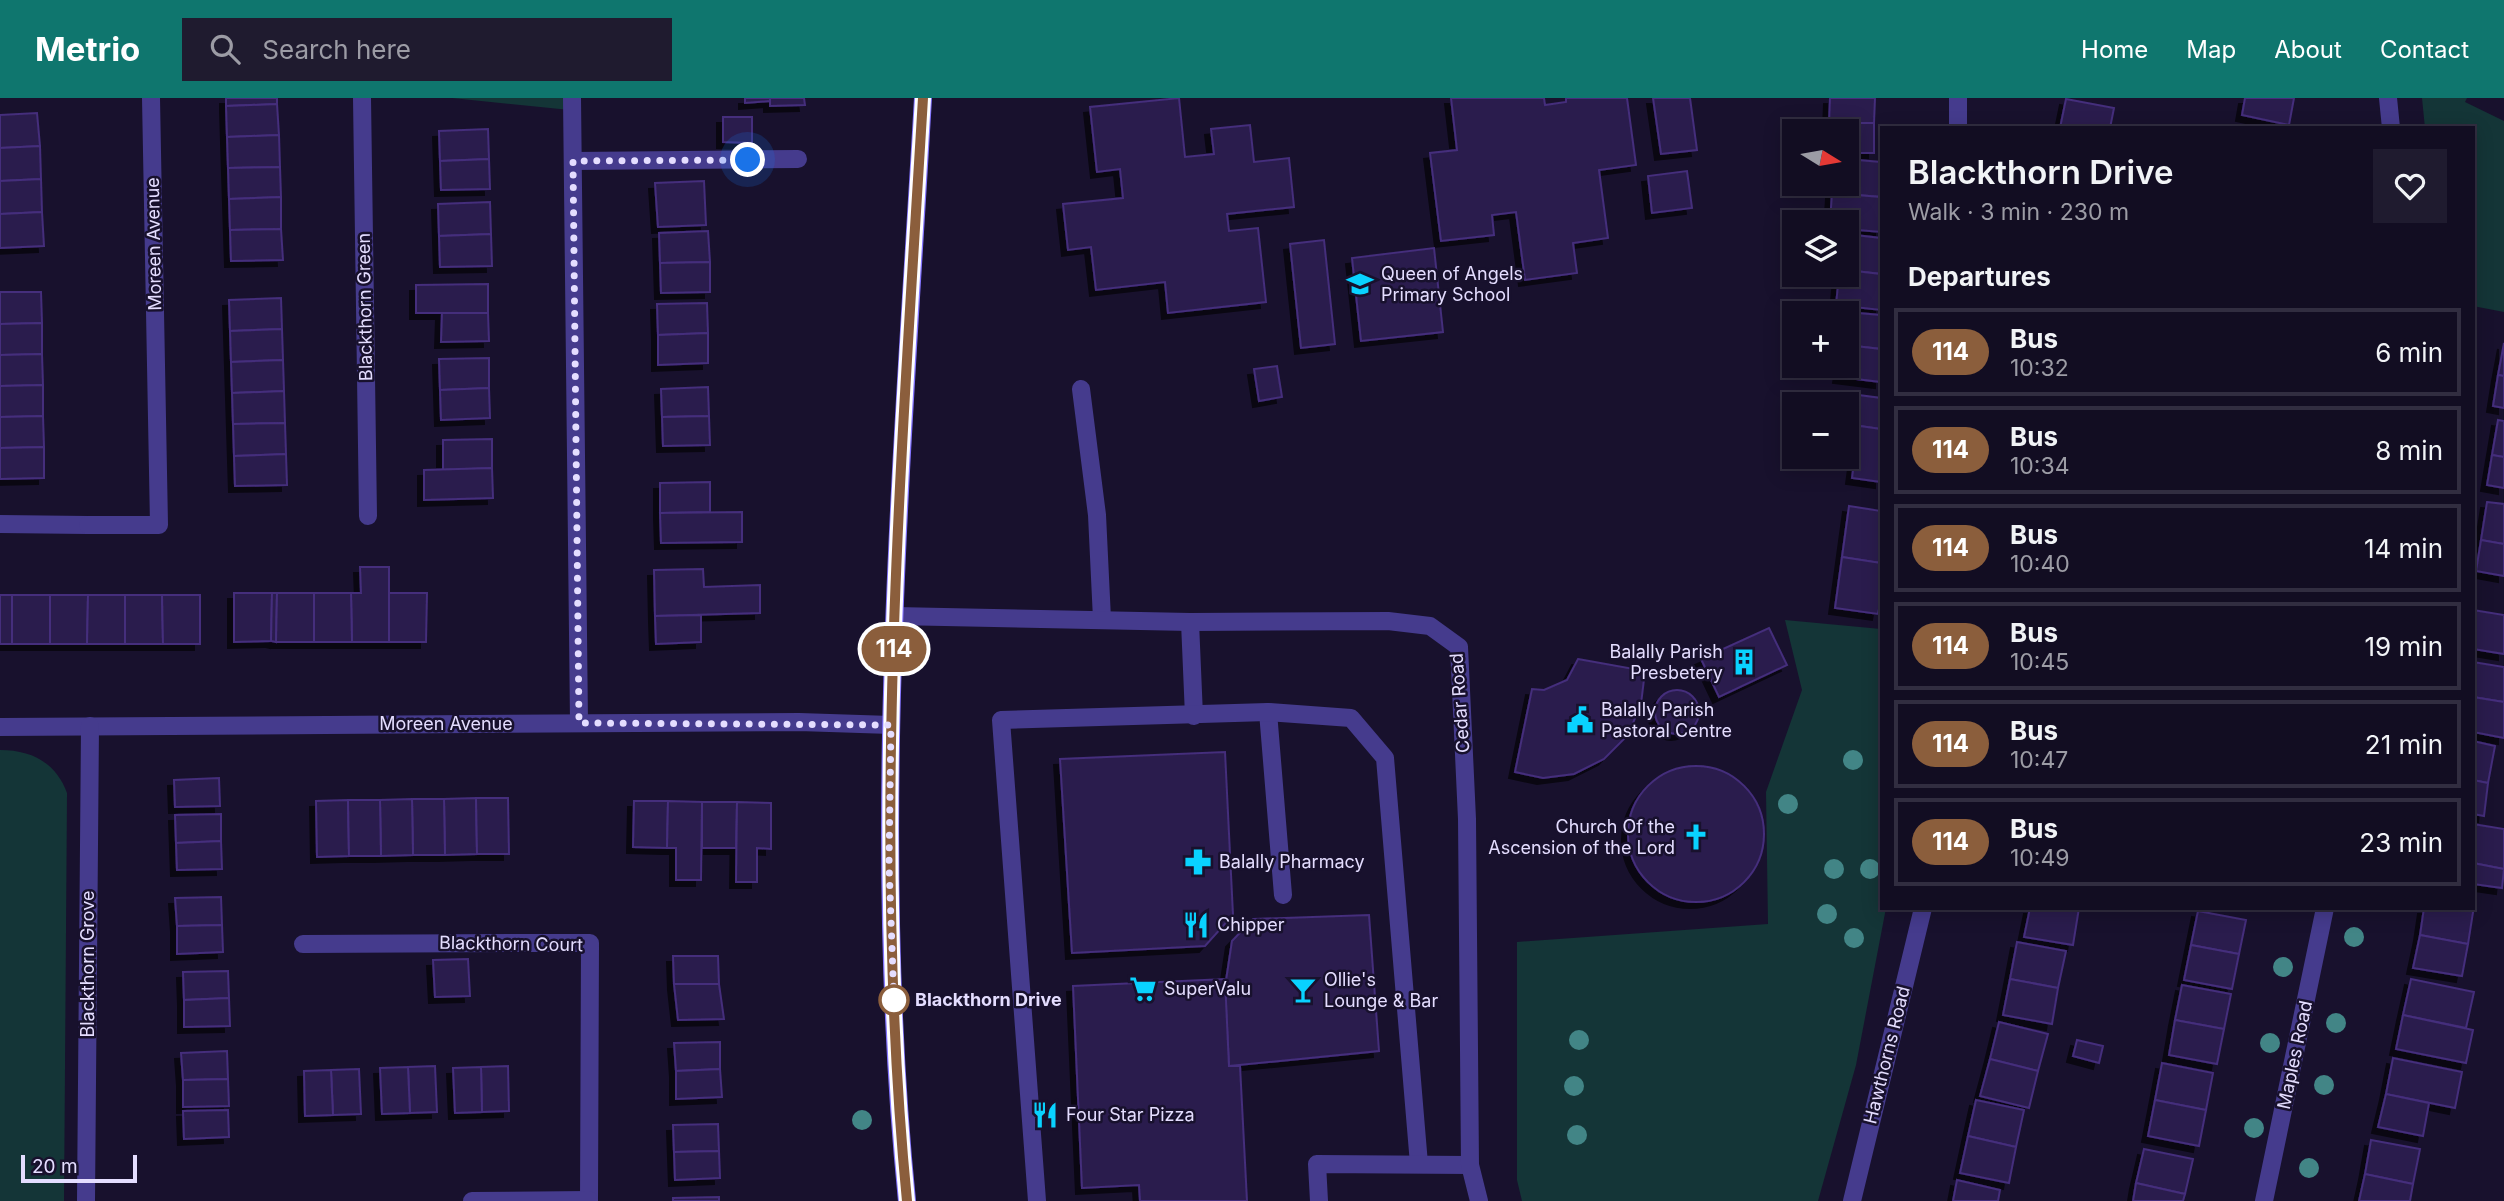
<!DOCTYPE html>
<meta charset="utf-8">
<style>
:root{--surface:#120d22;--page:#1f1b2f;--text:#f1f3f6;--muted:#9c9ca5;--line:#312d40;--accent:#0f766e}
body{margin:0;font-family:Inter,sans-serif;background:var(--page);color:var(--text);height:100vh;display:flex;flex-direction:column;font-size:26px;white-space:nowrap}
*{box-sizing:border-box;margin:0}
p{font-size:23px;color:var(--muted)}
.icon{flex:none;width:38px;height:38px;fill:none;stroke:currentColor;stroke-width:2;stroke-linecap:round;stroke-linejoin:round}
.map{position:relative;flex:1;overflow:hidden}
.panel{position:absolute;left:1880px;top:28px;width:595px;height:784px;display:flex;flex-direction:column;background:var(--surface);border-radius:0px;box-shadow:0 4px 18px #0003,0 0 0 2px var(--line)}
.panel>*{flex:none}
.badge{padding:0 14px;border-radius:23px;font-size:24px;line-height:46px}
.needle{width:46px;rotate:101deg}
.controls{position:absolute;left:1782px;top:21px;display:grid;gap:14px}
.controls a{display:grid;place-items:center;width:77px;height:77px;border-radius:0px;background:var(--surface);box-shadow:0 4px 18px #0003,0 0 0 2px var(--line);font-size:35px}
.scale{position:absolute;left:21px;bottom:18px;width:116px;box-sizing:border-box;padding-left:7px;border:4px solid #e4ddff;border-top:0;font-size:19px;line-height:24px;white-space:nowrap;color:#e4ddff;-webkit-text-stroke:5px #18112d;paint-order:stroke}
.you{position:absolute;width:35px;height:35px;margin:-18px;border:5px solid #fff;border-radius:50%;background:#1a73e8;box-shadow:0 0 0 10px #1a73e833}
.map>.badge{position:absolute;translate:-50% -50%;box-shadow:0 0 0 4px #fff}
h2{padding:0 28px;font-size:26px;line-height:63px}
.round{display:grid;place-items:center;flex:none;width:74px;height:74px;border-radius:0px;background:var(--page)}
.headline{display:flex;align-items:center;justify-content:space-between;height:119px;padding:0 28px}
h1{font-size:33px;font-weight:600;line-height:52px}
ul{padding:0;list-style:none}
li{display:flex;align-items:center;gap:21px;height:88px;margin:0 14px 10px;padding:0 14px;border:4px solid var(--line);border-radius:0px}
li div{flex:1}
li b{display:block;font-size:26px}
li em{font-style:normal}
li .badge{min-width:77px;font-weight:700;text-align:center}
header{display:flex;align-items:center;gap:42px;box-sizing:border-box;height:98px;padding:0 35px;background:var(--accent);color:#fff}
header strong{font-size:33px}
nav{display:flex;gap:38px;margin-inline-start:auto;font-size:24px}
.search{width:490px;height:63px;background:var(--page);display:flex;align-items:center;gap:18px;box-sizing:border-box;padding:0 24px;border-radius:0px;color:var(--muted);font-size:26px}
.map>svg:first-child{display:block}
.green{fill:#143537}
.building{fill:#2b1d4e;stroke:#442e7b;stroke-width:2;filter:url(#shadow)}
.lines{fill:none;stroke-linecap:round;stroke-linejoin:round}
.lane{stroke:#453b8d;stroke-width:18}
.street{stroke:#453b8d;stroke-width:18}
.secondary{stroke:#8374ff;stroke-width:18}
.tree{fill:#428586}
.line-casing{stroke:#fff;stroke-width:16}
.line{stroke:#8b5e3c;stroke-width:10}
.walk{stroke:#e4ddff;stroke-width:7;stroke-dasharray:0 12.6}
.stop-dot{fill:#fff;stroke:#8b5e3c;stroke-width:3.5}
.labels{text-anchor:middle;stroke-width:5;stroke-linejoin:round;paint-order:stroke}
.street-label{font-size:18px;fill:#e4ddff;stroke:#18112d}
.poi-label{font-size:18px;fill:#e4ddff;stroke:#18112d;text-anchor:start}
.stop-label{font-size:18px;font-weight:bold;fill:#e4ddff;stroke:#18112d;text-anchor:start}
</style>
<header>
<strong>Metrio</strong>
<div class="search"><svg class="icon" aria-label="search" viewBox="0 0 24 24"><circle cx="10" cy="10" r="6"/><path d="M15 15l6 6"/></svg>Search here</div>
<nav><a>Home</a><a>Map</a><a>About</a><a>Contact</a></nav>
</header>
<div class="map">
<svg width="2504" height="1103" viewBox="0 0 2504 1103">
<defs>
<filter id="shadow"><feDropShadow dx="-6" dy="6" stdDeviation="0" flood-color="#0009"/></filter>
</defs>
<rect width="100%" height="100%" fill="#18112d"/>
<g class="green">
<path d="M452,0H569L570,12Z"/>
<path d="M2422,0H2467L2465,4L2504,23V214L2473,208V30H2425Z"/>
<path d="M1785,522L1881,531V810H1886L1856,967L1818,1103H1522L1517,1082V844L1768,826L1766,694L1802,592Z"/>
<path d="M0,652C32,652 56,665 67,695L64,1103H0Z"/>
</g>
<g class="building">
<path d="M226,0H277V6L226,8Z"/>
<path d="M745,0H770V3L745,5Z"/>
<path d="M770,0H804L805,7L770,8Z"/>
<path d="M1179,0L1185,59L1214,56L1211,31L1250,27L1254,64L1289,60L1294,109L1227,116L1229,133L1258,130L1266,204L1168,215L1165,184L1096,192L1091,149L1068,152L1063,106L1123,100L1120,71L1097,74L1090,9Z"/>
<path d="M1451,0H1544L1545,7L1566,4V0H1627L1636,67L1599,72L1608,140L1573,145L1577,175L1525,182L1516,114L1492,117L1494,137L1441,143L1430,55L1457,52Z"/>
<path d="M1653,0H1690L1697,52L1661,56Z"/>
<path d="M1830,0H1875L1874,25H1829Z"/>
<path d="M2245,0H2294L2289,27L2242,17Z"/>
<path d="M2066,1L2114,10L2110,30H2060Z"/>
<path d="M277,6L279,37L227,39L226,8Z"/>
<path d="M37,15L40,48L0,50V17Z"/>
<path d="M723,19H752V45L723,44Z"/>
<path d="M1829,25H1874V55H1846V33H1829Z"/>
<path d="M488,31L489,61L440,63L439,33Z"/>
<path d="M279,37L280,69L228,70L227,39Z"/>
<path d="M40,48L41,81L0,83V50Z"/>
<path d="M489,61L490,91L441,92L440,63Z"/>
<path d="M1846,61L1881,64V99L1832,95L1833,86H1846Z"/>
<path d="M280,69L281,99L229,101L228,70Z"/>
<path d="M1687,73L1692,110L1652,115L1648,78Z"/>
<path d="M41,81L42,114L0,116V83Z"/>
<path d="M704,83L706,127L658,129L655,85Z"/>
<path d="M1832,95L1881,99V134L1846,131V124H1830Z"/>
<path d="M281,99V131L230,132L229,101Z"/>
<path d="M490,104L491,136L439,138L438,106Z"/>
<path d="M42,114L44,148L0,150V116Z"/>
<path d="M281,131L283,162L231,163L230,132Z"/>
<path d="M708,133L710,164L660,165L659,135Z"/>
<path d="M491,136L492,168L440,169L439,138Z"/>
<path d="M1846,136L1881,140V176L1846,172Z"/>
<path d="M1324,142L1335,246L1301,250L1290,146Z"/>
<path d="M1434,150L1443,234L1361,243L1352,160Z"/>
<path d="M710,164V194L661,195L660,165Z"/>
<path d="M1846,172L1881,176V212L1836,207L1839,177H1846Z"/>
<path d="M488,186V215H416V187Z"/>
<path d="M0,194H41L42,225L0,226Z"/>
<path d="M281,200L282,231L230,233L229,202Z"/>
<path d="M707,205L708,235L658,237L657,206Z"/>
<path d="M1846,214L1881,217V251L1846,247Z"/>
<path d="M442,215H488L489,243L441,244Z"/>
<path d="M42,225V256L0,257V226Z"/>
<path d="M282,231L283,262L231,264L230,233Z"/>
<path d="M708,235V265L658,267V237Z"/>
<path d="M2504,245V278L2498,277Z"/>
<path d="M1846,247L1881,251V284L1839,279L1841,268H1846Z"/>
<path d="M42,256L43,287L0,288V257Z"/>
<path d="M489,260V290L440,292L439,261Z"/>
<path d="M283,262L284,293L232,295L231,264Z"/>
<path d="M1277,268L1282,299L1259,303L1254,271Z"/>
<path d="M2498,277L2504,278V310L2493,308Z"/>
<path d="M43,287V318L0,319V288Z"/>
<path d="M708,289L709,318L662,319L661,291Z"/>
<path d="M489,290L490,320L441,322L440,292Z"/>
<path d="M284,293L285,325L233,326L232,295Z"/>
<path d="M1851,296L1881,300V331L1846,326Z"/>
<path d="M43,318L44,349L0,350V319Z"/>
<path d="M709,318L710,347L663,348L662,319Z"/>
<path d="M2498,322L2504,323V359L2492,357Z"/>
<path d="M285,325L286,356L234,358L233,326Z"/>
<path d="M1846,326L1881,331V384L1852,380L1855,358L1846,357Z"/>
<path d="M492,341V370L443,372V342Z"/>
<path d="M44,349V380L0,381V350Z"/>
<path d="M286,356L287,387L235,388L234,358Z"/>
<path d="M2492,357L2504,359V390L2487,387Z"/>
<path d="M492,370L493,400L424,402V372Z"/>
<path d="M710,384V414L660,415V385Z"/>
<path d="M2487,404L2504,406V446L2481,442Z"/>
<path d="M1849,408L1881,413V465L1842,459Z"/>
<path d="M742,414V444L661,445L660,415Z"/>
<path d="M2481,442L2504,446V478L2476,473Z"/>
<path d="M1842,459L1881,465V500L1878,516L1835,510Z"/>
<path d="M360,469H389V544H352L351,495H361Z"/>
<path d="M703,471L704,489L760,487V515L655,518L654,472Z"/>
<path d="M234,495H272L271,543L234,544Z"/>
<path d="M272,495H277L276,544L271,543Z"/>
<path d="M277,495H314V544H276Z"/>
<path d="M314,495H351L352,544H314Z"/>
<path d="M389,495H427L426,544H389Z"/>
<rect x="0" y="497" width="12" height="49"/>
<rect x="12" y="497" width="38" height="49"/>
<path d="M50,497H88L87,546H50Z"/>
<path d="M88,497H125V546H87Z"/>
<path d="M125,497H162L163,546H125Z"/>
<path d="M162,497H200V546H163Z"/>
<path d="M2473,512L2504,517V556L2473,551Z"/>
<path d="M701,517V544L656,546L655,518Z"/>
<path d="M1769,530L1787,567L1719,599L1701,561Z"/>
<path d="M1578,561L1645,573L1641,606L1628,637L1604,661L1574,676L1543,680L1515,674L1532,591L1544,592L1567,582Z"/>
<path d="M2473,564L2504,569V604L2473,599Z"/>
<circle cx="1677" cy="614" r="22"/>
<path d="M2473,599L2504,604V640L2473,634Z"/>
<path d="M2473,643L2495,648L2488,685L2473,682Z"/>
<path d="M1225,654L1233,817L1205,848L1072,855L1060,661Z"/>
<circle cx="1696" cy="736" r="68"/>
<path d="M219,680L220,708L175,709L174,682Z"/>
<path d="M2473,682L2488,685L2484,718L2473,716Z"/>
<path d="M476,700L477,756L445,757L444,701Z"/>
<path d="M476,700H508L509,756H477Z"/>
<path d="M412,701H444L445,757H413Z"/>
<path d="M412,701L413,757L381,758L380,702Z"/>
<path d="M348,702L349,758L317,759L316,703Z"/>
<path d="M348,702H380L381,758H349Z"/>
<path d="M634,703H668L667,750L633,749Z"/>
<path d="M668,703L702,704L701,782H676V750H667Z"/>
<path d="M702,704H737L736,750H702Z"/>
<path d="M737,704L771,705V751L757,750V784H736Z"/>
<path d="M221,716V743L176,745L175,717Z"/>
<path d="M2473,726L2504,731V771L2473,765Z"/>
<path d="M221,743L222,771L177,772L176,745Z"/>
<path d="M2473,765L2504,771L2502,790L2473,786Z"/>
<path d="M221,799L222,827L177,828L175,800Z"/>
<path d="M2473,808H2474L2468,846L2420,837L2424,810Z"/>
<path d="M2030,810H2079L2073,847L2024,839Z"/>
<path d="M2198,813L2246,822L2239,856L2191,847Z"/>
<path d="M1369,817L1379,953L1229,968L1225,889L1232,843L1253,821Z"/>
<path d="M222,827L223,854L177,856V828Z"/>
<path d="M2420,837L2468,846L2462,878L2413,870Z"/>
<path d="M2017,844L2066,853L2058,890L2010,881Z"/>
<path d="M2191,847L2239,856L2232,891L2184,882Z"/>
<path d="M673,858H718L719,886H674Z"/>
<path d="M468,861L470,898L435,899L433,862Z"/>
<path d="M228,873L229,900L184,902L183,874Z"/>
<path d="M1225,881L1229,968H1240L1247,1103H1140L1139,1087L1082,1090L1073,888Z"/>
<path d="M2010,881L2058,890L2052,926L2003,917Z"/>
<path d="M2411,881L2474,894L2466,930L2403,917Z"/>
<path d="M674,886H719L724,921L678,922Z"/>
<path d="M2182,887L2231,896L2224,931L2175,922Z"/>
<path d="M229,900L230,928L184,929V902Z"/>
<path d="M2403,917L2473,932L2466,965L2396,951Z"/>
<path d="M2175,922L2224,931L2217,966L2169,957Z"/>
<path d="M1999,924L2048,936L2038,973L1990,961Z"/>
<path d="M2077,942L2103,948L2099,965L2073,958Z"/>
<path d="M720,944V971L676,973L674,945Z"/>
<path d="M227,953L228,981L183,982L181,955Z"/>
<path d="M2393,960L2462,974L2455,1010L2386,996Z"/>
<path d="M1990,961L2038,973L2029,1010L1980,998Z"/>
<path d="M2162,965L2213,975L2206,1012L2155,1002Z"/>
<path d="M435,968L437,1014L410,1015L408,969Z"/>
<path d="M508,968L509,1013L482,1014L481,969Z"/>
<path d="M408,969L410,1015L382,1016L380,970Z"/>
<path d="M481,969L482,1014L455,1015L453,970Z"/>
<path d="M359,971L361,1016L333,1017L331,972Z"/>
<path d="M720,971L722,999L676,1001V973Z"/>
<path d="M331,972L333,1017L305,1018L304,973Z"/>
<path d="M228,981L229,1008L183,1009V982Z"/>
<path d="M2386,996L2429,1005L2423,1038L2378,1029Z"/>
<path d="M1976,1002L2024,1012L2016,1049L1968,1038Z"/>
<path d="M2155,1002L2206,1012L2199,1048L2148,1038Z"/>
<path d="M228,1012L229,1039L184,1041L183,1013Z"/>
<path d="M718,1026L719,1053L674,1054L673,1027Z"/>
<path d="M1968,1038L2016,1049L2009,1085L1960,1075Z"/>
<path d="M2371,1042L2420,1051L2413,1086L2365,1076Z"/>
<path d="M2144,1051L2193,1061L2185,1096L2136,1085Z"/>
<path d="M719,1053L720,1080L675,1082L674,1054Z"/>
<path d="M2365,1076L2413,1086L2410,1103H2359Z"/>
<path d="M1957,1082L2000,1092L1998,1103H1953Z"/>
<path d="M2136,1085L2185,1096L2183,1103H2133Z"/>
<path d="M719,1099V1103H673V1100Z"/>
</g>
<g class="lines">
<g class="lane">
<path d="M362,0L368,418"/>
<path d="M573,63L798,61"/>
<path d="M1081,291L1097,417L1102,521"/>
<path d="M0,426L88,427"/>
<path d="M1190,524L1194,618"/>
<path d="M1268,614L1283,797"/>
<path d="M303,846L516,845"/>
<path d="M1037,1103L1001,622L1268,614L1351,620L1385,660L1419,1066"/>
<path d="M1319,1103L1317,1066L1470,1067"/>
</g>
<g class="street">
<path d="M572,0L579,625"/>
<path d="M2388,0L2391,30"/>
<path d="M1958,30V0"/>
<path d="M88,427H159L151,0"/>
<path d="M895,518L1190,524L1388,523L1430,528L1459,549L1467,721L1470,1067L1479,1103"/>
<path d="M0,629L799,624L891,627"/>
<path d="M516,845H590L589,1103"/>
<path d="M86,1103L90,628"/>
<path d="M472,1103L589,1102"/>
<path d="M1852,1103L1923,810"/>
<path d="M2264,1103L2325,810"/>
</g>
<path class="secondary" d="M907,1103C870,736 902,367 923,0"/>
</g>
<g class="tree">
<circle cx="1853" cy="662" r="10"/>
<circle cx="1788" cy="706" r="10"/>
<circle cx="1834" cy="771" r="10"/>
<circle cx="1870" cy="771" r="10"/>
<circle cx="1827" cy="816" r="10"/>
<circle cx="2354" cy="839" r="10"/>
<circle cx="1854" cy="840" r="10"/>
<circle cx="2283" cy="869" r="10"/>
<circle cx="2336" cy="925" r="10"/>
<circle cx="1579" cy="942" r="10"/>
<circle cx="2270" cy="945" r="10"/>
<circle cx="2324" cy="987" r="10"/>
<circle cx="1574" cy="988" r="10"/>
<circle cx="862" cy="1022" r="10"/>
<circle cx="2254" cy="1030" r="10"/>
<circle cx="1577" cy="1037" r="10"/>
<circle cx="2309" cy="1070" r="10"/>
</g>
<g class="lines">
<g class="line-casing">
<path id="line" d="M907,1103C871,737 901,366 923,0"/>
</g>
<use href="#line" class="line"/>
<path class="walk" d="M748,62L573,63L579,625L891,627L889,766L894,905V902"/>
</g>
<defs>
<g id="school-bare" transform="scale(2.1)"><path d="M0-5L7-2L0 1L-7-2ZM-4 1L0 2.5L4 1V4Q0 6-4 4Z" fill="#09d2ff" stroke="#18112d" stroke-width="2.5" paint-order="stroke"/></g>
<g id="building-bare" transform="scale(2.1)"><path d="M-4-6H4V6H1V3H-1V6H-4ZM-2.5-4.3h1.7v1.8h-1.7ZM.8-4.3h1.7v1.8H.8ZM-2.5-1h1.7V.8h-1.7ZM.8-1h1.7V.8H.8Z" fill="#09d2ff" stroke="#18112d" stroke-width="2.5" paint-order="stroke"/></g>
<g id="civic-bare" transform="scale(2.1)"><path d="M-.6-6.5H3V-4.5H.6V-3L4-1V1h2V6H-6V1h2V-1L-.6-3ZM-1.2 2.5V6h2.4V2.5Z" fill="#09d2ff" stroke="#18112d" stroke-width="2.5" paint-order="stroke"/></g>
<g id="church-bare" transform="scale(2.1)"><path d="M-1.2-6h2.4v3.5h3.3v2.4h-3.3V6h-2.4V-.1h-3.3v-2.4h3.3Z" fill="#09d2ff" stroke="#18112d" stroke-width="2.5" paint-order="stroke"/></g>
<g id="pharmacy-bare" transform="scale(2.1)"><path d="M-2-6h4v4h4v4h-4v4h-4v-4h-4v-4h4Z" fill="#09d2ff" stroke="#18112d" stroke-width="2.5" paint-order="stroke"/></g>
<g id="restaurant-bare" transform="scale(2.1)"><path d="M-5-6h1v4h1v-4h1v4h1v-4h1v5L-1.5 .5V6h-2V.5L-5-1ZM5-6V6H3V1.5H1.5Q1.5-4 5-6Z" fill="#09d2ff" stroke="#18112d" stroke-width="2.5" paint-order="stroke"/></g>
<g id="supermarket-bare" transform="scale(2.1)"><path d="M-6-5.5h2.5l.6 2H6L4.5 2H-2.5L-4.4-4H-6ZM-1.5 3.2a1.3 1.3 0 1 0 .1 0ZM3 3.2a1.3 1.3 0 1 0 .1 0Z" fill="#09d2ff" stroke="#18112d" stroke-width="2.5" paint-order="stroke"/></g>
<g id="bar-bare" transform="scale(2.1)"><path d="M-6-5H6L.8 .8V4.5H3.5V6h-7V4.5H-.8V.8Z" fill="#09d2ff" stroke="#18112d" stroke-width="2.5" paint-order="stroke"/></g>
</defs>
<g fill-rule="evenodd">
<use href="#school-bare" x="1360" y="186"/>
<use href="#building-bare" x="1744" y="564"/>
<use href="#civic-bare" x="1580" y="622"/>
<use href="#church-bare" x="1696" y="739"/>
<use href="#pharmacy-bare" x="1198" y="764"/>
<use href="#restaurant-bare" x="1196" y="827"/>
<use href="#supermarket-bare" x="1143" y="891"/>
<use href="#bar-bare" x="1303" y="892"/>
<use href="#restaurant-bare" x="1045" y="1017"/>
</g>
<circle class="stop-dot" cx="894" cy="902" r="14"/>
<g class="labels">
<g class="street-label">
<text transform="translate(154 146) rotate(-91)" y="6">Moreen Avenue</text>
<text transform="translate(365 209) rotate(-91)" y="6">Blackthorn Green</text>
<text transform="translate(1460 605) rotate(-94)" y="6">Cedar Road</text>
<text x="446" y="632">Moreen Avenue</text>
<text transform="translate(511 846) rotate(1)" y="6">Blackthorn Court</text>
<text transform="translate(88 866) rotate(-90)" y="6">Blackthorn Grove</text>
<text transform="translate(1887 957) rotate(-76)" y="6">Hawthorns Road</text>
<text transform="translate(2295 957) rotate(-78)" y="6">Maples Road</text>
</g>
<g class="poi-label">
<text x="1381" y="182">Queen of Angels<tspan x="1381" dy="21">Primary School</tspan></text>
<text x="1723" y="560" text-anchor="end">Balally Parish<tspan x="1723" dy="21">Presbetery</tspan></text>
<text x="1601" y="618">Balally Parish<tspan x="1601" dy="21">Pastoral Centre</tspan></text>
<text x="1675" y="735" text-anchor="end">Church Of the<tspan x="1675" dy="21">Ascension of the Lord</tspan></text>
<text x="1219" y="770">Balally Pharmacy</text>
<text x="1217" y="833">Chipper</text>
<text x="1324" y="888">Ollie's<tspan x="1324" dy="21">Lounge &amp; Bar</tspan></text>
<text x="1164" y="897">SuperValu</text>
<text x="1066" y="1023">Four Star Pizza</text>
</g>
<g class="stop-label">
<text x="915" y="908">Blackthorn Drive</text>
</g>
</g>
</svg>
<div class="controls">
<a><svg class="needle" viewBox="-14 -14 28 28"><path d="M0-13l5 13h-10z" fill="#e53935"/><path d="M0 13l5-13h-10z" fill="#9c9ca5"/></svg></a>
<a><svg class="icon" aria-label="layers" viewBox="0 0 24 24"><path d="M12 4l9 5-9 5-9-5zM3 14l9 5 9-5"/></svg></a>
<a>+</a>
<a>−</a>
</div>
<div class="scale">20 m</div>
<div class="you" style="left:748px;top:62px"></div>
<b class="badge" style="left:894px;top:551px;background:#8b5e3c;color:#fff">114</b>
<section class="panel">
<div class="headline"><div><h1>Blackthorn Drive</h1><p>Walk · 3 min · 230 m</p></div><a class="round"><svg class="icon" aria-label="heart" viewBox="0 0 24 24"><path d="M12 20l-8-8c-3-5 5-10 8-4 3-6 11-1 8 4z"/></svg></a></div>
<h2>Departures</h2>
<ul>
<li><span class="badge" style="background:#8b5e3c;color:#fff">114</span><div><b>Bus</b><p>10:32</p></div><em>6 min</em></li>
<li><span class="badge" style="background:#8b5e3c;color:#fff">114</span><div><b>Bus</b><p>10:34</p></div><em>8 min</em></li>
<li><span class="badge" style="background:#8b5e3c;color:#fff">114</span><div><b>Bus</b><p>10:40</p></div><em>14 min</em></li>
<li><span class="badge" style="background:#8b5e3c;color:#fff">114</span><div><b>Bus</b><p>10:45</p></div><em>19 min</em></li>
<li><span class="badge" style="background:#8b5e3c;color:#fff">114</span><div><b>Bus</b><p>10:47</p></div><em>21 min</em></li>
<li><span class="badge" style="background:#8b5e3c;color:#fff">114</span><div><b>Bus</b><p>10:49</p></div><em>23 min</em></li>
</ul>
</section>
</div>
